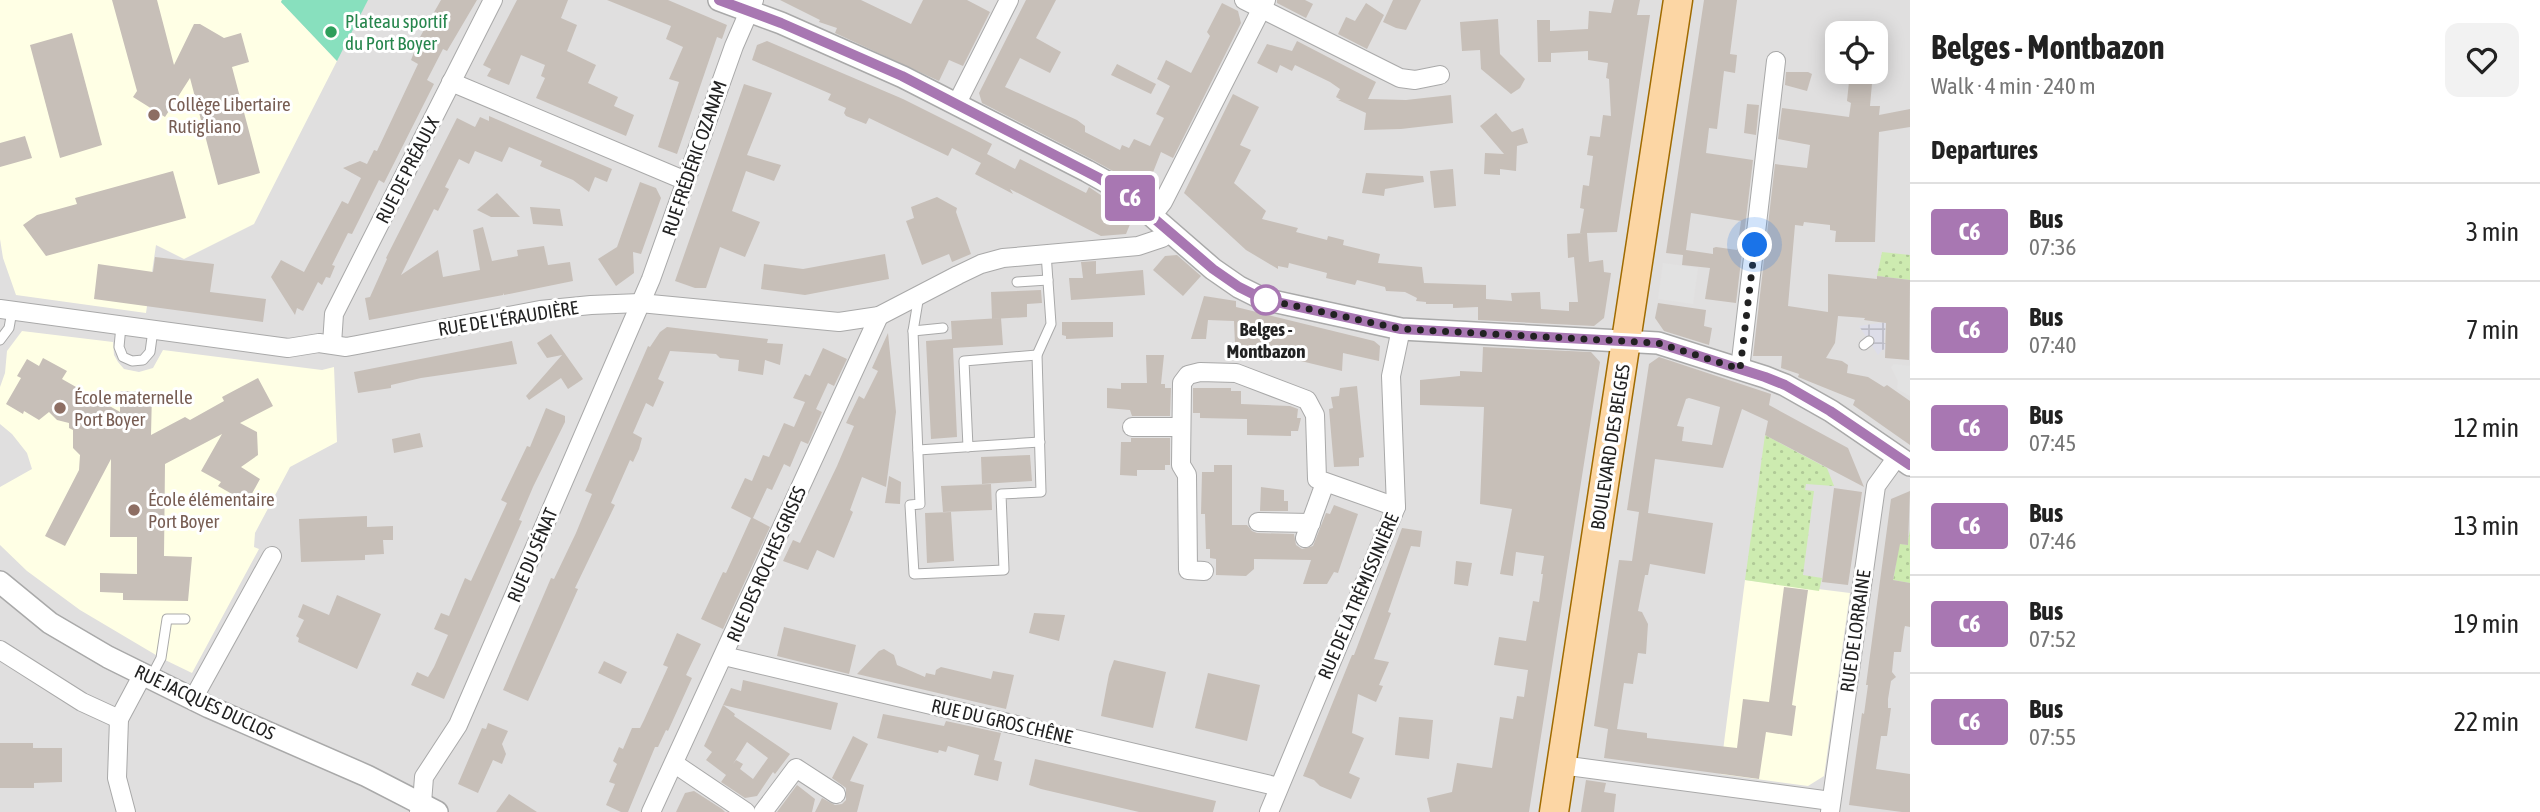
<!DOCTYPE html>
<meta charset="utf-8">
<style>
:root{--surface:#fff;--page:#f2f2f2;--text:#222;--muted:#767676;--line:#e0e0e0}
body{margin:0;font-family:"Asap Condensed",sans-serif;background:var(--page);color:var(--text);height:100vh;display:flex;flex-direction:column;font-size:26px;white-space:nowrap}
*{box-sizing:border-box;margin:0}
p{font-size:23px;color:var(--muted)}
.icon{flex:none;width:38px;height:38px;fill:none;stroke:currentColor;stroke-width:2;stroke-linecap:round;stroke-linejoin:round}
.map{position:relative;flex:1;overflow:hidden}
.details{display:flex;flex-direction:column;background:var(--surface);width:630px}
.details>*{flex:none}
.badge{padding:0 14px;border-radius:5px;font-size:24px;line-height:46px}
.controls{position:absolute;left:1825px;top:21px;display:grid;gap:14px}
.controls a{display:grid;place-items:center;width:63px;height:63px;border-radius:14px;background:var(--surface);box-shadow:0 4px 18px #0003;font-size:35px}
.you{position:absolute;width:35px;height:35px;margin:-18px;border:5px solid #fff;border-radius:50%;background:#1a73e8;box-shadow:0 0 0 10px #1a73e833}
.map>.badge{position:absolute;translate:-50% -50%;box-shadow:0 0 0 4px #fff}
h2{padding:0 21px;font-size:26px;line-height:63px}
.round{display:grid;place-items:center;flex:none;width:74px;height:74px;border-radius:14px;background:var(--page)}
.overview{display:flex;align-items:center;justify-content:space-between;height:119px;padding:0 21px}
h1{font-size:33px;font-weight:700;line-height:52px}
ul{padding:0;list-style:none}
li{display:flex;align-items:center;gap:21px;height:98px;padding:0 21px;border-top:2px solid var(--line)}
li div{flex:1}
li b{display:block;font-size:26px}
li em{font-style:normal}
li .badge{min-width:77px;font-weight:700;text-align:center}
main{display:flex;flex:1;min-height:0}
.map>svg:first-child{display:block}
.residential{fill:#e0dfdf;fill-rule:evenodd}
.education{fill:#ffffe5}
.garden{fill:url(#garden-dots)}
.pitch{fill:#88e0be}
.parking{fill:#e2e2e2}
.plaza{fill:url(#plaza-grid)}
.building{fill:#c7bfb8;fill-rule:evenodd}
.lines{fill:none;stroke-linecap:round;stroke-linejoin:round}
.service-casing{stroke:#a9a9a9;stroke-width:11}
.minor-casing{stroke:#a9a9a9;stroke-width:20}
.tertiary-casing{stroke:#a9a9a9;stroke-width:24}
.primary-casing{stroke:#a06b00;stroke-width:31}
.service{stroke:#fff;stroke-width:9}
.minor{stroke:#fff;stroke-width:18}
.tertiary{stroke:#fff;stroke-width:21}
.primary{stroke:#fcd6a4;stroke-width:28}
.line-casing{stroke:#fff;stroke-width:16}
.line{stroke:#a877b2;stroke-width:10}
.walk{stroke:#222;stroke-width:7;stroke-dasharray:0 12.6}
.leisure-dot{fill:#2e9e5b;stroke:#fff;stroke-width:2.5}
.education-dot{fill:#8d6e63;stroke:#fff;stroke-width:2.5}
.stop-dot{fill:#fff;stroke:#a877b2;stroke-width:3.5}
.labels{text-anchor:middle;stroke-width:6;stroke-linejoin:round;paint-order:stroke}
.leisure-label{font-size:19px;fill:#27864d;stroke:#fff;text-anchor:start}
.education-label{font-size:19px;fill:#785e54;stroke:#fff;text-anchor:start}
.street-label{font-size:19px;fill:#222;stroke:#fff}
.stop-label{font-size:19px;font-weight:bold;fill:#222;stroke:#fff}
</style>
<main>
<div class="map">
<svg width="1910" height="812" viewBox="0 0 1910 812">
<defs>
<pattern id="garden-dots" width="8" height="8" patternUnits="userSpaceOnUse" patternTransform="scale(1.75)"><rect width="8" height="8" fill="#cdebb0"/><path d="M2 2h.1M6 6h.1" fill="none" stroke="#b0c997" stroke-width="1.8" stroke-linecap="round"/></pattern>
<pattern id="plaza-grid" width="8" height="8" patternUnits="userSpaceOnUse" patternTransform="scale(1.75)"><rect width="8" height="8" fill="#dddde8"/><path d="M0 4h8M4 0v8" fill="none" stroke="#bdbdc7"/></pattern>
</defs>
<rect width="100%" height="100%" fill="#f2efe9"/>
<path class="residential" d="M0,0H1910V812H0ZM1838,33H1876V72H1838Z"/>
<g class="education">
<path d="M0,0H282L281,2L337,61L254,224L184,259L156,245L146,313L16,295L3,258L0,239Z"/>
<path d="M22,331L113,342L114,355L118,362L124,369L139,372L153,368L163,350L322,370L334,367L337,442L290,467L255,533L254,547L259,549L192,673L161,658L80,610L27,571L0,545V487L32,469L27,453L12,434L0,424V387L5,373L7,351Z"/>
<path d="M1745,580L1850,593L1824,776L1808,786L1720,774Z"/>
</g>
<g class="garden">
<path d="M1882,252L1910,255V280L1877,276Z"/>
<path d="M1765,435L1827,468L1834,486L1806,484L1805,490L1814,491L1803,575L1822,578L1819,591L1745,580Z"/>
<path d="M1910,530V583L1893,580L1896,565L1886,540L1907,545Z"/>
</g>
<path class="pitch" d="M282,0H368L337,61L281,2Z"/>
<g class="parking">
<path d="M1663,263L1698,268L1693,304L1658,299Z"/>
<path d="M1894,364L1910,366V396L1897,389L1898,381L1891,367Z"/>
</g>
<path class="plaza" d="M1886,322L1884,343L1887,344L1886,349L1882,350L1878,355L1859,326Z"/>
<g class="building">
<path d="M112,0H157L174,65L194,24H200L224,38L241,33L249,62L232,67L260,173L218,185L190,78L165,117L133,97L137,91Z"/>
<path d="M441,0H477L447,51L443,49L427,80L434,84L384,183L379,180L352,234L348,233L332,265L335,266L330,278L326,277L322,285L318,282L303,311L297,308L295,315L271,277L281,260L304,272L342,201L348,204L361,178L343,168L360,161L367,164L374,150L377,151L418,64L411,60L420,37Z"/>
<path d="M517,0H568L561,18L577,25L567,51L596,65L588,83L618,97L614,106L634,115L626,136L536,98L545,78L541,76L545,65L521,55L509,85L487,76L491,69L483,65Z"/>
<path d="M607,0H668L727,25L722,39L717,37L677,154L658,147L679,82L669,79L683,47L666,39L671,26Z"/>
<path d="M780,0H861L911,24L923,0H967L990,12L963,66L949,60L939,81L835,33L837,28L819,22L820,20Z"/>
<path d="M1026,0H1056L1036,38L1061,52L1050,73L1020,58L1005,87L1077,120L1085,126V132L1120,150L1122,145L1129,148L1134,139L1150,146L1164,118L1156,114L1170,86L1157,79L1166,60L1191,73L1210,36L1207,32L1222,3L1238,11L1241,23L1173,158L1161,152L1148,185L1142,179L1138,185L1093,160L982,103L979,93Z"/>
<path d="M1277,0H1305L1313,4L1306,18L1277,3Z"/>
<path d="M1393,0H1421L1406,30L1396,28L1383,22Z"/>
<path d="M1614,0H1640L1637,15H1650L1617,232L1587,233L1589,262L1603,260L1604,272L1611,273L1604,318L1594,326L1478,320V307L1453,308V304H1426V302L1416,301L1417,298L1405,292L1386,291L1385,287L1357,280L1355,285L1326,278L1327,273L1289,263L1288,268L1278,266V269L1246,250L1184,193L1233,94L1259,107L1240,145L1251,150L1234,183L1266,211L1262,219L1298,228L1296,232L1327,240L1328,236L1344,240L1343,245L1380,254L1378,263L1422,267L1424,283L1486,285V299L1512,301L1511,293L1540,292L1541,309L1569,311V302H1578L1574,257L1568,258L1567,234L1583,233H1580L1584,209L1580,208L1583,185L1589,186L1593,156L1587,155L1590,136L1600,137L1603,115L1611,116L1609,79L1606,78L1608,63L1588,60V51L1551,53V62H1538L1537,20H1550V31L1588,29L1589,11L1611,13Z"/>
<path d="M1704,0H1737L1730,54L1737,55L1735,73L1724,71L1717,129L1709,128L1706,153L1753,160L1736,303L1705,299L1710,268L1682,265L1683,255L1666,253ZM1691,213L1741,221L1737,250L1716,247L1713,248V254L1686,250Z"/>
<path d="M1366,3L1384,15L1367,49L1338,34L1346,17L1355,21Z"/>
<path d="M1498,19L1500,54L1525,79L1520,88L1511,94L1481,69L1480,50L1462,51L1460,22Z"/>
<path d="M72,33L102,145L60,158L30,45Z"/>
<path d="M767,41L903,99L971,133L992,144L987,154L1015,169L1020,159L1086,193L1089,187L1133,217L1126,234L1101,236L1010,189L1013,194L975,174L981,163L952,148L948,156L869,118L866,124L846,116L844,113L846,108L828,100L831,94L752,60L757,45Z"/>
<path d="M1297,41L1376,82L1368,99L1406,100L1451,95L1453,123L1401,129L1364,130L1366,113L1338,100H1341L1336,97L1340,89L1330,82L1295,65L1292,71L1280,65L1277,73L1257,63L1267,44L1292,51Z"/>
<path d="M1117,64L1156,84L1151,94L1111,75Z"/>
<path d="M1786,72H1808L1812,74L1807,91L1785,85Z"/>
<path d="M1850,72H1873L1870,106H1880L1879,115L1910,109V127L1879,132L1875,242H1835L1836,231L1830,230V225L1804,222L1803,226L1795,225L1788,306L1828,312V274L1877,279V276L1910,280L1909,360L1885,358L1886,323L1864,320L1865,318L1838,316L1835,343L1826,358L1842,361L1848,365L1847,373L1868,377L1884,387L1887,385L1910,401V445L1853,405L1855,400L1798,377L1799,374L1781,368L1782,356H1753L1775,164L1807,168L1810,145L1778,139L1782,108L1849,117L1851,103L1847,101Z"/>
<path d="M744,84L772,93L747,155L781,165L774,181L746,171L732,211L760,222L745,257L720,247L706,288H695L675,281Z"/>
<path d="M1747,104L1759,105L1756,135L1744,133Z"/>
<path d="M1496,113L1512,132L1523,128L1528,143L1517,146L1516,171L1500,169V175L1484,174L1485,153L1504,154L1480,126Z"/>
<path d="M489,116L612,169L607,182L595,177L589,192L573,180L540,166L542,161L509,147L502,162L475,151L469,164L459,159L445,187L449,189L438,211L434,209L401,275L438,250L443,277L480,270L473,230L483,227L492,261L518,256L517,250L544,246L548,265L570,262L573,281L504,295L503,293V295L369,320L365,298L370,297L387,259L386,258L457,118L475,127L480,117L489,121Z"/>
<path d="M25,136L32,158L0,167V143Z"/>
<path d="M1453,169L1456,206L1434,208L1430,171Z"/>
<path d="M173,171L186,218L46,256L23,225L37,215L77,204L75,198Z"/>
<path d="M1366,173L1423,176L1424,182L1385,189L1384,196L1362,193Z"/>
<path d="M640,182L656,188L661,198L641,254L633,252L634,273L616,286L598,259L617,247Z"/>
<path d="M497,193L520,217H491L477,210Z"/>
<path d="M937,197L957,208L956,212L971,254L952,262L949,254L922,265L906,221L914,218L911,207Z"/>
<path d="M530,207L560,209L563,226L533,224Z"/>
<path d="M885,254L889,279L805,295L761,289L764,264L803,269Z"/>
<path d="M1177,255L1201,276L1183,296L1153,270L1165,256Z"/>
<path d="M155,257L214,264L210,292L266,299L263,322L94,299L98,264L153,272Z"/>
<path d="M1096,261V274L1143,270L1145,295L1071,300L1069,278H1083L1081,262Z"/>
<path d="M1041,290L1042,303L1027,304V317L992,319L991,292Z"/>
<path d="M1204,296L1236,301V307L1374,341L1380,346L1379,361L1343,353L1342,371L1235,345L1234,321L1208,320L1206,339H1191Z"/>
<path d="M1658,303L1706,310L1704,326L1712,328L1709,345L1664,331L1655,318Z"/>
<path d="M1001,318L1003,345L953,348L957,437L931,439L926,341L952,339L951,321Z"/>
<path d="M1062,322H1113V337L1066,339V336L1062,335Z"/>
<path d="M667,327L768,339L767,343L783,344L780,365L765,360L763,375L738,371L739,360L720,358L716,354L670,351L658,379L664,382L653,407L646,403L633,433L642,438L639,449L633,462L630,460L611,503L615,505L575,588L578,589L528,701L503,690L551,578L554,579L576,533L592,494L585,491L648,346L650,347L660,332Z"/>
<path d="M888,333L896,412L886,487L862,477L850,510L853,512L834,558L817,550L808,570L783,561L793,540L800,543L837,466L854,426L846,423L859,396L864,399L878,371L872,368Z"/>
<path d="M551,334L583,379L568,389L561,378L529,400L526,396L562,355L547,358L537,343Z"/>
<path d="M512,341L517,364L421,378L391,385V388L358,393L354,372Z"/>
<path d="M1483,347L1591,352L1600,362L1529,812H1430L1427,798L1452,792L1457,763L1492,768L1500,717L1513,719L1517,696L1524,697L1528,670L1494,665L1499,637L1526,641L1533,601L1539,602L1543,574H1541L1544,556L1516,552L1513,576L1500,574L1512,509L1480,504L1484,407L1420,405V380L1460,376V371L1482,372Z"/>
<path d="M823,348L847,359L834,386L828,383L816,409L822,412L808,444L801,441L790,467L784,464L772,490L767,488L753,518L770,527L723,629L701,619L723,572L726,573L751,518L731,508L745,478L752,481L763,455L769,457L784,423L794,427L805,402L793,398L805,374L810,376Z"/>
<path d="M1146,355H1164L1161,384H1165V388H1171L1170,416H1132L1130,410L1107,408V388L1121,389V383H1147Z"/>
<path d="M1659,357L1771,394L1769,405L1848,448L1864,487L1765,435L1768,421L1742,409L1723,468L1655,459L1648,513L1713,523L1705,574L1650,564L1648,575H1645L1638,611L1642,612L1648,624L1646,654L1638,653L1633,684L1624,683L1617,729L1647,733V738L1737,748L1743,699L1769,702L1784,587L1808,590L1792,705L1796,706L1792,736L1766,732L1759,779L1604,758L1608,729L1594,726L1619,560L1632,561L1639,512L1627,510L1649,364ZM1689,398L1720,407L1712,445L1682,441L1684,427L1677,426L1686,399Z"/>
<path d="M43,358L67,371L62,379L120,412V391L152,392L151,435L185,417L190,420L224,401L222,397L258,378L273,406L240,423L257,432L258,455L241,467L260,479L249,499L241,494L239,498L218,486L221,482L201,471L222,434L165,464L164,556L192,557L188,601L123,600V593L100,592V573L137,574V537H110L111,459L65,546L45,536L79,470L80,455L73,448V430L69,428V423L57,420L49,412L39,420L24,411L23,414L6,404L21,378L17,376L27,359L39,366Z"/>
<path d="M1357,386L1364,457L1359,458V466L1334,467L1329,409L1333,408L1331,397L1339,396L1340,388Z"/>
<path d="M1193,388H1231V391H1241V404L1290,406L1298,409L1297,418H1301L1298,431H1291V436L1247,435V419L1200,418V413H1193Z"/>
<path d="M546,408L565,416V422L533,487L519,520L522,521L444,699L411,685L417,672L428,677L434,667L448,635L434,629L441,613L449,616L465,578L471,581L507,503L501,500L527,446L530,447Z"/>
<path d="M420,433L423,447L394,453L392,439Z"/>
<path d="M1131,438H1170V465H1165V470H1137V476L1120,475L1121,442H1131Z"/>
<path d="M1030,455L1032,481L982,484L981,457Z"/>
<path d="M1214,465H1232V525H1247L1252,531L1257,533L1294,534L1296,545L1302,549L1313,546L1326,513L1330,514L1334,505L1358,514L1338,573L1334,572L1327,584H1303L1311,560L1254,559V569L1246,576L1216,575V559L1210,558V549H1206L1205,514H1201L1202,472H1214Z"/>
<path d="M889,476L901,482L900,504L885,503Z"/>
<path d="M991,484L992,510L943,512L941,486Z"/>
<path d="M1261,487L1284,490V501H1288V511H1260Z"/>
<path d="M1834,488L1862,492L1848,585L1822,582Z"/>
<path d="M1910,491L1908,545L1900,544L1893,580L1910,583V627L1905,626L1904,630L1901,652H1894L1892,672L1896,677L1891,681L1888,699V708H1891L1887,736H1881L1876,769L1910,774V812H1902L1849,805L1862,713L1864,714L1868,685H1866L1891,499Z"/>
<path d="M951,512L954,561L927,563L925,513Z"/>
<path d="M367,516V527L393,526V540H383L384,554L365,555V560L301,562L299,519Z"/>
<path d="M1402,528L1422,531L1420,547L1411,546L1388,612L1391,613L1374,659L1389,662L1379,685L1383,686L1376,702L1358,694L1352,733L1364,738L1349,773L1360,778L1351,799L1320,786L1314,780L1303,776L1352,655H1354Z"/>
<path d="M1456,561L1472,563L1468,586L1454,584Z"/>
<path d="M337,595L381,614L357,669L298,642L299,638L296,636L304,620L298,617L303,604L329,615Z"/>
<path d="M1034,613L1065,615L1059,641L1029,633Z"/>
<path d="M784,627L856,645L849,674L777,656Z"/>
<path d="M677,633L701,644L686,675L692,678L668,731L666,730L658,747H655L628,812H621L606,805L615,784L609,782L617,764L613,761L619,747L623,749L632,728H640L644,720L668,667L663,665Z"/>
<path d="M884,649L894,655L897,665L925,677L926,673L935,675L936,670L941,667L991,679L993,671L1014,675L1006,709L857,674L879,651Z"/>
<path d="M1114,660L1166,672L1153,728L1101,716L1109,674Z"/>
<path d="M604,661L627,672L621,684L598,673Z"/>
<path d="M1208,673L1260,685L1247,741L1195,728Z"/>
<path d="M743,680L838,703L831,730L723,705L731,688L741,691Z"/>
<path d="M723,705L735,714L734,716L790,754L775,774L773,772L757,796L745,798L721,782L726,775L706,760L712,752L704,746ZM747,742L768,758L753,779L740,769L743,764L736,760L733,764Z"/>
<path d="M883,714L944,726L946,721L1001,733L994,760L1002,762L998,781L974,775L979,755L948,746L946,752L939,750L938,753L877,738Z"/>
<path d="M1399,717L1433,720L1429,759L1395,755Z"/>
<path d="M488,723L508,731L502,744L506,754L502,764L493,760L478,793L458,784L482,728L486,729Z"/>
<path d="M853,736L868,744L850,781L864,785L857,812H815L822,798L835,805L842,804L846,800V788L832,778Z"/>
<path d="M0,743H33V748H62V782L34,783V788H0Z"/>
<path d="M1035,759L1216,801L1213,812H1139L1041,789L1029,785Z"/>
<path d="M1586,780L1606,783L1604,792L1616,794L1614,812H1581Z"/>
<path d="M797,785L815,799L812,812H777Z"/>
<path d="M694,791L722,809L725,812H676L685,793Z"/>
<path d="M509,794L537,812H496Z"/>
</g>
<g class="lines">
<g class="service-casing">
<g id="service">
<path d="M1017,282L1048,280"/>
<path d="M919,295L913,331L920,504L910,505L914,574L1004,570L1001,494L1041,492L1037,355L1051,324L1046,253"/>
<path d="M121,326L119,347L123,357L132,361L143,360L150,352L153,330"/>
<path d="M913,331L943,328"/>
<path d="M0,340L9,328L12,311"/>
<path d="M1864,345L1869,341"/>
<path d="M968,447L964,361L1037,355"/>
<path d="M918,450L1040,442"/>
<path d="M151,677L161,658L167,619H185"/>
</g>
</g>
<g class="minor-casing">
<g id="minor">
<path d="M1244,0L1400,78L1415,80L1440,75"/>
<path d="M451,82L686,181"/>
<path d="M956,105L1009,0"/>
<path d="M1152,216L1163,202L1266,0"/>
<path d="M0,309L288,348L319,343L346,347L357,345L540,310L591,305L640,303L839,322L879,316L958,275L981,264L1003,258L1138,246L1162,238L1170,232"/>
<path d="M332,344L334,314L493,0"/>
<path d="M1740,369L1776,61"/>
<path d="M1132,427H1181"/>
<path d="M1258,522L1311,523"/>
<path d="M1305,538L1325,483"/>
<path d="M1204,571L1188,570L1187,475L1181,465L1182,383L1188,375L1200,372L1236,373L1307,400L1315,415L1317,479L1396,507"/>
<path d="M0,650L82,702L119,719"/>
<path d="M724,656L1279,787"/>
<path d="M193,699L272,556"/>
<path d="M675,764L746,812"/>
<path d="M1561,765L1831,801"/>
<path d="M126,812L117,778L119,719L143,674"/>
<path d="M419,812L422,803L424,777L458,725L651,279L734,46L754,0"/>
<path d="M651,812L879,316"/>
<path d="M763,812L796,768L836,794"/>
<path d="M1269,812L1396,507L1391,376L1401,329"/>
<path d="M1830,812L1876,486L1897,457"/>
</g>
</g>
<g class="tertiary-casing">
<g id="tertiary">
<path d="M719,0L781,23L903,77L1087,171L1112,185L1137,203L1213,269L1239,287L1263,299L1401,329L1658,343L1765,377L1785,385L1831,411L1910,465"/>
<path d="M0,582L50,623L108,657L209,707L367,776L437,812"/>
</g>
</g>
<g class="primary-casing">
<path id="primary" d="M1554,812L1678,0"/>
</g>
<use href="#service" class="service"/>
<use href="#minor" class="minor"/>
<use href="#tertiary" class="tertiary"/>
<use href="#primary" class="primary"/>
</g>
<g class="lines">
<g class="line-casing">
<path id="line" d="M719,0L781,23L902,76L1099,178L1136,203L1213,269L1239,287L1263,299L1401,329L1658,343L1765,377L1785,385L1830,411L1910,465"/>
</g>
<use href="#line" class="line"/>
<path class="walk" d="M1266,300L1263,299L1401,329L1658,343L1740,369L1755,245"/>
</g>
<circle class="leisure-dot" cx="331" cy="32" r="7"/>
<g class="education-dot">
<circle cx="154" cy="115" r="7"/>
<circle cx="60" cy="408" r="7"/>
<circle cx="134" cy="510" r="7"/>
</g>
<circle class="stop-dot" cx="1266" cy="300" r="14"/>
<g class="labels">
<g class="leisure-label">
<text x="345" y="28">Plateau sportif<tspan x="345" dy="22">du Port Boyer</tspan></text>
</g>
<g class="education-label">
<text x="168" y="111">Collège Libertaire<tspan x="168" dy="22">Rutigliano</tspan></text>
<text x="74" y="404">École maternelle<tspan x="74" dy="22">Port Boyer</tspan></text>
<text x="148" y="506">École élémentaire<tspan x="148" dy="22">Port Boyer</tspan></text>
</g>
<g class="street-label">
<text transform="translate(694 158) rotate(-71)" y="7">RUE FRÉDÉRIC OZANAM</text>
<text transform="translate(407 170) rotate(-63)" y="7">RUE DE PRÉAULX</text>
<text transform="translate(508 318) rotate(-9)" y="7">RUE DE L'ÉRAUDIÈRE</text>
<text transform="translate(1610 447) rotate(-81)" y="7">BOULEVARD DES BELGES</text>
<text transform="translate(532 555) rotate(-67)" y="7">RUE DU SÉNAT</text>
<text transform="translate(766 564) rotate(-66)" y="7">RUE DES ROCHES GRISES</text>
<text transform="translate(1358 596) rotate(-67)" y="7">RUE DE LA TRÉMISSINIÈRE</text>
<text transform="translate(1855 631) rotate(-82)" y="7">RUE DE LORRAINE</text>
<text transform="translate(205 702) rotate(25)" y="7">RUE JACQUES DUCLOS</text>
<text transform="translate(1002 721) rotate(13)" y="7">RUE DU GROS CHÊNE</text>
</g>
<g class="stop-label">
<text x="1266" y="336">Belges -<tspan x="1266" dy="22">Montbazon</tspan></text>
</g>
</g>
</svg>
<div class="controls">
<a><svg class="icon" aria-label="locate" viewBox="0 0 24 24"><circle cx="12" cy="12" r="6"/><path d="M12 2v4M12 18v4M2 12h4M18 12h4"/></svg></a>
</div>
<div class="you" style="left:1755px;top:245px"></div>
<b class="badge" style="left:1130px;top:198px;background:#a877b2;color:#fff">C6</b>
</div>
<section class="details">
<div class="overview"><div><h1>Belges - Montbazon</h1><p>Walk · 4 min · 240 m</p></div><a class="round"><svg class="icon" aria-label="heart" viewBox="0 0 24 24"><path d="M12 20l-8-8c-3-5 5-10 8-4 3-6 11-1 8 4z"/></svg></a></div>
<h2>Departures</h2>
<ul>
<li><span class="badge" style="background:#a877b2;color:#fff">C6</span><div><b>Bus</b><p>07:36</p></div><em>3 min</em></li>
<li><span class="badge" style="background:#a877b2;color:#fff">C6</span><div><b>Bus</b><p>07:40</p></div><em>7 min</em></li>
<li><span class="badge" style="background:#a877b2;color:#fff">C6</span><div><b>Bus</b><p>07:45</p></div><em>12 min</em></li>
<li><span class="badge" style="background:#a877b2;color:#fff">C6</span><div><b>Bus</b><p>07:46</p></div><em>13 min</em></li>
<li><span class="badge" style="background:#a877b2;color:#fff">C6</span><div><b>Bus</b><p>07:52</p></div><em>19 min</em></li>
<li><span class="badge" style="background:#a877b2;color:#fff">C6</span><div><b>Bus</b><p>07:55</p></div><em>22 min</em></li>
</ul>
</section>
</main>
